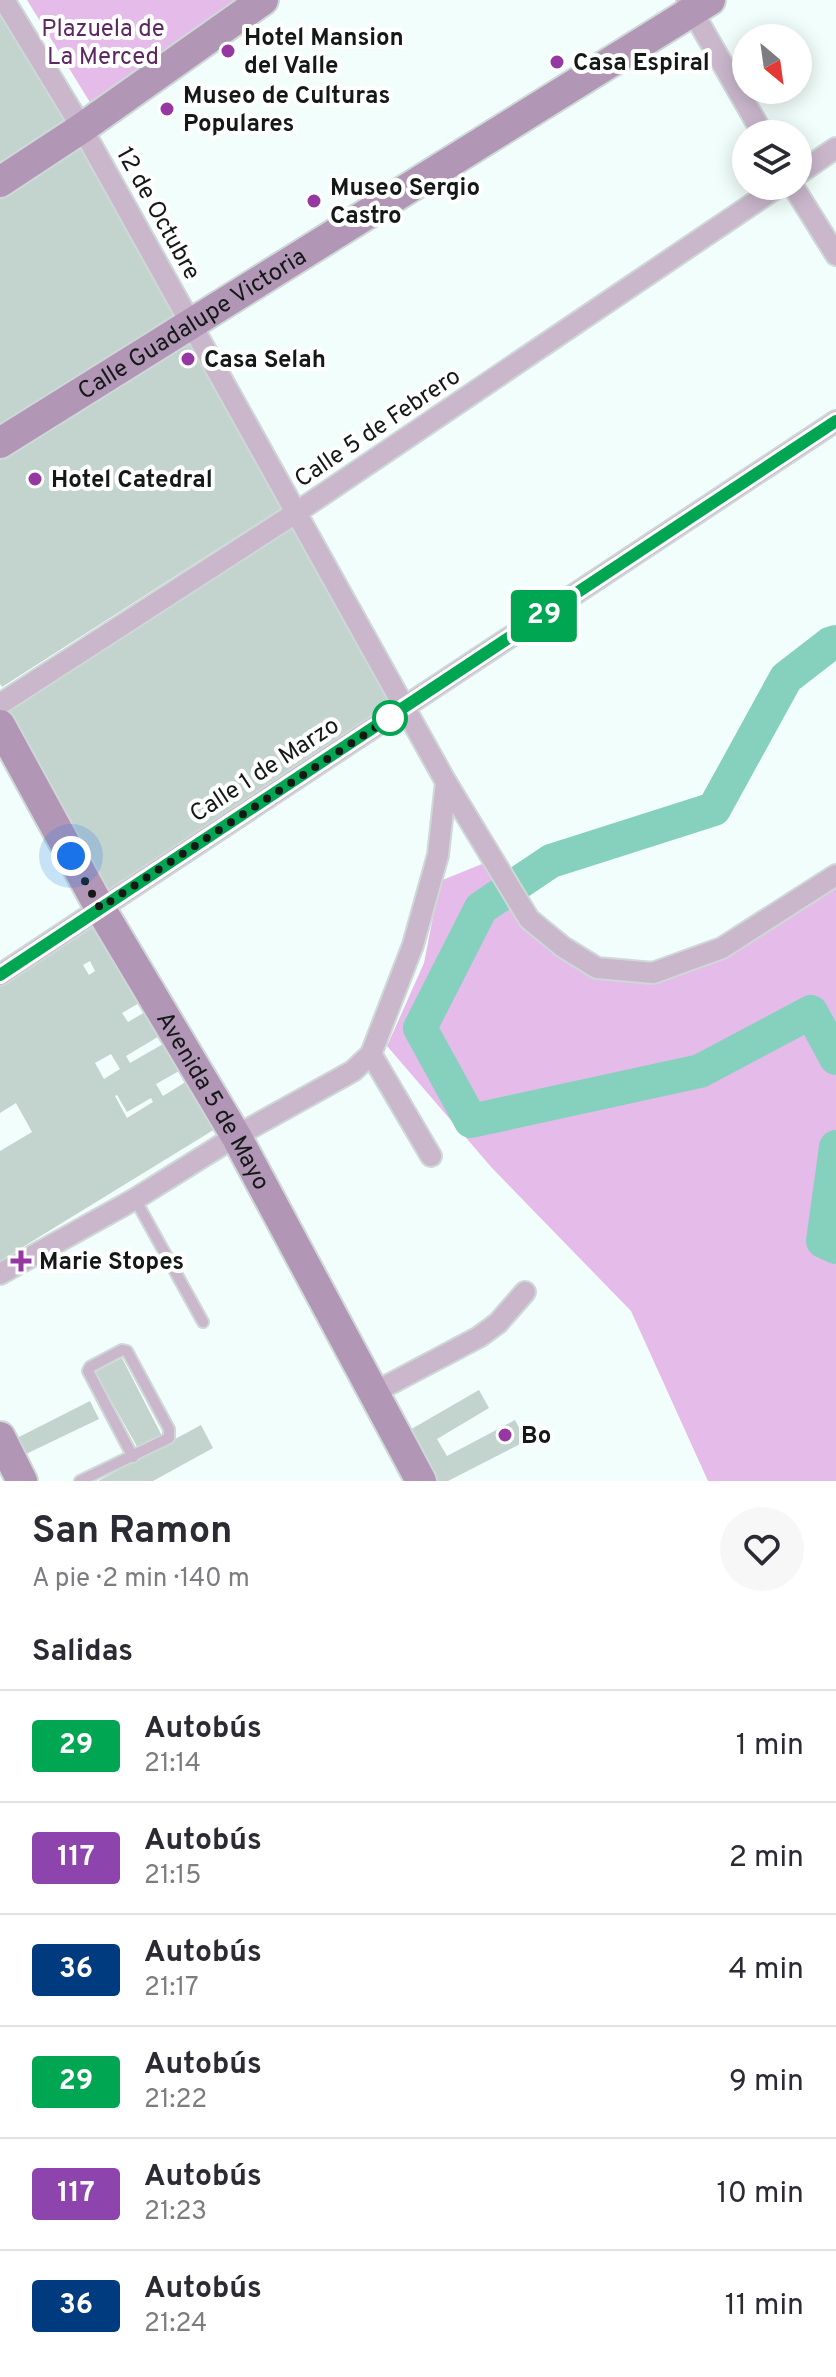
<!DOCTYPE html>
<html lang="es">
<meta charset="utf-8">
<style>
:root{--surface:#fff;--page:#f7f7f7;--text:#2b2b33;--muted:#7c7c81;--line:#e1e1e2}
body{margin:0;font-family:Overpass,sans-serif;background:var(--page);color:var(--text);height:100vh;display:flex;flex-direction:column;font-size:30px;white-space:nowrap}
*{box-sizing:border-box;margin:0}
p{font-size:26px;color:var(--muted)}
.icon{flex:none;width:44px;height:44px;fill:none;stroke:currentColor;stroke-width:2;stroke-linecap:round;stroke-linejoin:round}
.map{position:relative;height:1481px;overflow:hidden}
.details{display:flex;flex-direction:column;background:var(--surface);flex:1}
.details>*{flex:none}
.badge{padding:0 16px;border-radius:6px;font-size:28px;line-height:52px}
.needle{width:52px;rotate:151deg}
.fabs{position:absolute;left:732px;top:24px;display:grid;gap:16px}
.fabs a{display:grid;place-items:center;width:80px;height:80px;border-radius:50%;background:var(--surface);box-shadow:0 4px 20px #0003;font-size:40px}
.you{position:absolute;width:40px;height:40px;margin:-20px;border:6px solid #fff;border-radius:50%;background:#1a73e8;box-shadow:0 0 0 12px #1a73e833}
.map>.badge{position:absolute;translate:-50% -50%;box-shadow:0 0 0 4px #fff}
h2{padding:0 32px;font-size:30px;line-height:72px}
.round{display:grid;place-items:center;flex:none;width:84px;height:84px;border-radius:42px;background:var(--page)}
.head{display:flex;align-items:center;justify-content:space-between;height:136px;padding:0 32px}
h1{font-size:38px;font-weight:700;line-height:60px}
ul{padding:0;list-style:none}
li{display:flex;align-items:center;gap:24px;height:112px;padding:0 32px;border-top:2px solid var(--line)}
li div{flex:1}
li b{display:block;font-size:30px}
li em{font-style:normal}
li .badge{min-width:88px;font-weight:700;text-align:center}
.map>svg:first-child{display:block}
.green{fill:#e5bbea}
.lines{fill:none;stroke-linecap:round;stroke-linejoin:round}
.river{stroke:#85d1be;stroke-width:34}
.building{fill:#c3d3ce;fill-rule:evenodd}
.lane-casing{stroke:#ced9d7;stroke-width:14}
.street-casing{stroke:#ced9d7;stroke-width:24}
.secondary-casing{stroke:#ced9d7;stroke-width:34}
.lane{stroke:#cab7cc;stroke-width:10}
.street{stroke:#cab7cc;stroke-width:20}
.secondary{stroke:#b296b5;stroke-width:30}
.line-casing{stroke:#fff;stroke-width:18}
.line{stroke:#00a651;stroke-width:12}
.walk{stroke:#141918;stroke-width:8;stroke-dasharray:0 14.4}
.poi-dot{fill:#9638a1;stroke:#fff;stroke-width:3}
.stop-dot{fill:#fff;stroke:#00a651;stroke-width:4}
.labels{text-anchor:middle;stroke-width:8;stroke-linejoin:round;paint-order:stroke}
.park-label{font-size:24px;fill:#5b2861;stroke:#fff}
.poi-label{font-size:24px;font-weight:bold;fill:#141918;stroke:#fff;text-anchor:start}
.street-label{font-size:24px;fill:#141918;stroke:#fff}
</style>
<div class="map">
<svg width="836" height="1481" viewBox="0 0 836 1481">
<rect width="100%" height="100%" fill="#f2fefb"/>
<g class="green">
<path d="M27,0H239L91,104Z"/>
<path d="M487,862L559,952L653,978L836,877V1481H708L631,1311L492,1168L387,1046L424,963L440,881Z"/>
</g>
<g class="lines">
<g class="river">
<path d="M836,642L830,644L786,678L714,809L551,861L481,908L420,1028L471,1121L700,1071L811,1012L836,1058"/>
<path d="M836,1147L823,1241L836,1247"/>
</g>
</g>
<g class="building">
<path d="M0,10L66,119L0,162Z"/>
<path d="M80,137L178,314L0,428V190Z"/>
<path d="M188,329L285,506L2,687L0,684V454Z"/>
<path d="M292,522L397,702L102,894L2,711Z"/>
<path d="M99,919L146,999L122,1013L128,1022L152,1008L166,1032L126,1056L130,1063L163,1044L172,1060L179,1056L186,1067L156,1084L163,1096L192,1078L220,1126L0,1261V1151L32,1132L16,1103L0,1113V985ZM90,961L95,971L89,975L83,965ZM111,1054L120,1069L104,1079L95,1063ZM117,1095L127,1112L151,1098L153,1102L127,1118L115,1096Z"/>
<path d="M122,1358L162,1436L139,1450L95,1372Z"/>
<path d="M479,1390L489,1408L437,1439L447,1456L515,1420L526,1441L448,1481H436L408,1431Z"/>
<path d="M90,1401L99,1419L26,1454L17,1438Z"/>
<path d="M201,1425L213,1448L153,1481H98Z"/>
</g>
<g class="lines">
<g class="lane-casing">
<g id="lane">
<path d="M135,1199L203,1322"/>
<path d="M80,1481L169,1438V1429L127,1351L122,1350L90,1367L88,1371L133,1457"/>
</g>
</g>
<g class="street-casing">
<g id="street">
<path d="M4,0L82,128L446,782L529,919L563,947L597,968L653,973L722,948L836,875"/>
<path d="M687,2L763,134"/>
<path d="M798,174L836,148"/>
<path d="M793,186L836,255"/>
<path d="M0,704L297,512L779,186"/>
<path d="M0,975L836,421"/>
<path d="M371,1054L431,1156"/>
<path d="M0,1274L135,1199L236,1136L353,1071L371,1054L413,945L438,855L446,782"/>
<path d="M373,1393L479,1337L498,1323L525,1292"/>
</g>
</g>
<g class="secondary-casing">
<g id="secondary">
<path d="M0,182L82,128L263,0"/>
<path id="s1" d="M0,443L710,0"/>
<path id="s2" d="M0,725L100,908L236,1136L421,1481"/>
<path d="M0,1437L22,1481"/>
</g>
</g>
<use href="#lane" class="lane"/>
<use href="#street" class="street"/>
<use href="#secondary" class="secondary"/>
</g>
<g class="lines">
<g class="line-casing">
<path id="line" d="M0,975L836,421"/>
</g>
<use href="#line" class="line"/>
<path class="walk" d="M71,856L100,908L390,718"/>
</g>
<g class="poi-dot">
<circle cx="228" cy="51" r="8"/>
<circle cx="557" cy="62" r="8"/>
<circle cx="167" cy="109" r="8"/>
<circle cx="314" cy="201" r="8"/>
<circle cx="188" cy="359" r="8"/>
<circle cx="35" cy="479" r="8"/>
<path d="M17 1249h8v8h8v8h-8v8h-8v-8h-8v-8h8z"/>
<circle cx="505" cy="1435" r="8"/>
</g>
<circle class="stop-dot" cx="390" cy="718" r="16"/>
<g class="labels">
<g class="park-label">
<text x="103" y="36">Plazuela de<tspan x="103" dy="28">La Merced</tspan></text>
</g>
<g class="poi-label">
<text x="244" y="45">Hotel Mansion<tspan x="244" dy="28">del Valle</tspan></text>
<text x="573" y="70">Casa Espiral</text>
<text x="183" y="103">Museo de Culturas<tspan x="183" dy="28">Populares</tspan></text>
<text x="330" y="195">Museo Sergio<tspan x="330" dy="28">Castro</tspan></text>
<text x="204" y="367">Casa Selah</text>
<text x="51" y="487">Hotel Catedral</text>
<text x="39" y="1269">Marie Stopes</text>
<text x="521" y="1443">Bo</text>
</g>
<g class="street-label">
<text transform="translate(159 213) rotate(61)" y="8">12 de Octubre</text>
<text dy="8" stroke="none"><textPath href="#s1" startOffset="226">Calle Guadalupe Victoria</textPath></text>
<text transform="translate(377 427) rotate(-34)" y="8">Calle 5 de Febrero</text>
<text transform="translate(264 769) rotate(-33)" y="8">Calle 1 de Marzo</text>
<text dy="8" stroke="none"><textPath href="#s2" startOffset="432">Avenida 5 de Mayo</textPath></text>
</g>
</g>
</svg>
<div class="fabs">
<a><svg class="needle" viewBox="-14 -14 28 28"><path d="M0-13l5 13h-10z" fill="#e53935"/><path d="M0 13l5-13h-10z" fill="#7c7c81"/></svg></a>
<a><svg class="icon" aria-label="layers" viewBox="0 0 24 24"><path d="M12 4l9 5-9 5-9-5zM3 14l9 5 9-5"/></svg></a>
</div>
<div class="you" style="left:71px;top:856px"></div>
<b class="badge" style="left:544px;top:616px;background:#00a651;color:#fff">29</b>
</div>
<section class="details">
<div class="head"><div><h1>San Ramon</h1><p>A pie · 2 min · 140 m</p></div><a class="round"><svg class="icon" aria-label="heart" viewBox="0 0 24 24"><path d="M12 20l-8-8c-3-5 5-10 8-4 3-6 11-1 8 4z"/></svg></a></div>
<h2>Salidas</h2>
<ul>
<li><span class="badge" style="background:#00a651;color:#fff">29</span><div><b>Autobús</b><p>21:14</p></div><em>1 min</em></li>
<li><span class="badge" style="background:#8e44ad;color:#fff">117</span><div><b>Autobús</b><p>21:15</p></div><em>2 min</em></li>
<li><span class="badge" style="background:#003b80;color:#fff">36</span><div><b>Autobús</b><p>21:17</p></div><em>4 min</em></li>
<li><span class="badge" style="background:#00a651;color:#fff">29</span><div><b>Autobús</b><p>21:22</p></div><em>9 min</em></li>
<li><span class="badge" style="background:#8e44ad;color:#fff">117</span><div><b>Autobús</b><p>21:23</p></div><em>10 min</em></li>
<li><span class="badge" style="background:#003b80;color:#fff">36</span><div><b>Autobús</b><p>21:24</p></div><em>11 min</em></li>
</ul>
</section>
